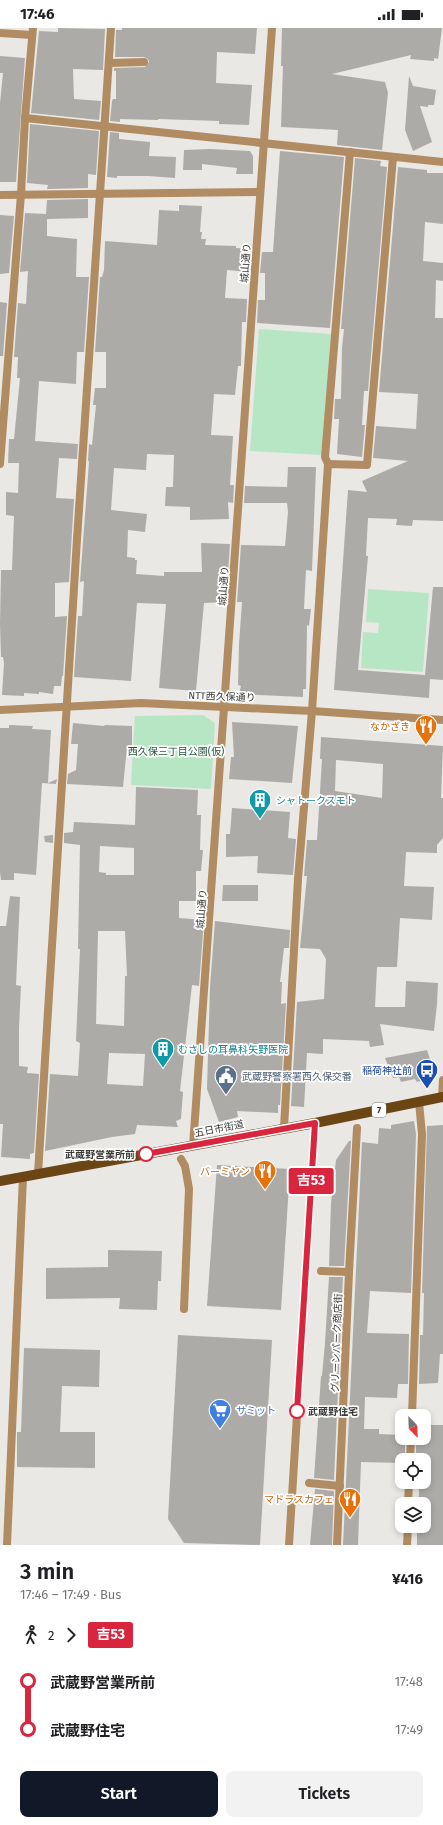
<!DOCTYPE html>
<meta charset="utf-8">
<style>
:root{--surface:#fff;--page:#f2f2f2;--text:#202124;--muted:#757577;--accent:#111827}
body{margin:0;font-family:"Fira Sans","Noto Sans JP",sans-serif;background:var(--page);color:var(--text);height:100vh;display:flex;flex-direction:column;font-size:15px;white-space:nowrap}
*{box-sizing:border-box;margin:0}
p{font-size:13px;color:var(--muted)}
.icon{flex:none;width:22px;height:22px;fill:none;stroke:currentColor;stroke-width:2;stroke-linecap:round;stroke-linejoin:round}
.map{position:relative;height:1517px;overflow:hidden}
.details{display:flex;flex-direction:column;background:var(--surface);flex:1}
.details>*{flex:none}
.badge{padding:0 8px;border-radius:3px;font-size:14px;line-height:26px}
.needle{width:26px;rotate:157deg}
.controls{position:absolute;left:395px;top:1381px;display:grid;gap:8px}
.controls a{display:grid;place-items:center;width:36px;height:36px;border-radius:8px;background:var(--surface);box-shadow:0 2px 6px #0003;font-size:20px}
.map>.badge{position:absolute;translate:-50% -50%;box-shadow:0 0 0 2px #fff}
.legs{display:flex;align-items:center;gap:6px;height:44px;padding:0 20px;font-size:13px}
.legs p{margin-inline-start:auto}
.headline{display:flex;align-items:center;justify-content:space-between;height:68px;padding:0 20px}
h1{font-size:22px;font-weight:600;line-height:30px}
.button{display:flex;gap:8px;margin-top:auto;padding:8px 20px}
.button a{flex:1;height:46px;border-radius:8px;background:var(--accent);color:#fff;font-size:16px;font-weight:600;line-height:46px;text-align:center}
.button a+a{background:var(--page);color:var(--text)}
ul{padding:0 20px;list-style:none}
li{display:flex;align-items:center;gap:14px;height:48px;font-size:15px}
li i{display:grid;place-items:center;width:6px;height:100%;margin:0 5px;background:currentColor}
li i::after{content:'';width:10px;height:10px;margin:-5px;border:3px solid;border-radius:50%;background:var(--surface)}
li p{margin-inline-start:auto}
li:first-child i{background:linear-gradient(#0000 50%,currentColor 0)}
li:last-child i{background:linear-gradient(currentColor 50%,#0000 0)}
.status{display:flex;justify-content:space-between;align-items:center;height:28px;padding:0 20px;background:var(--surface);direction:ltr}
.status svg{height:11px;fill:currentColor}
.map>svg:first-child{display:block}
.green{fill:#b7e6c5}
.building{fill:#adaba8;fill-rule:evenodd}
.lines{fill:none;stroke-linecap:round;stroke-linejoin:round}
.pedestrian{stroke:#b18b62;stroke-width:8}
.minor{stroke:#b18b62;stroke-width:8}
.tertiary{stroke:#b18b62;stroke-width:8}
.primary{stroke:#6b4513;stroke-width:10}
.line-1-casing{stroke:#fff;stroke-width:9}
.line-1{stroke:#d7263d;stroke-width:6}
.stop-1-dot{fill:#fff;stroke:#d7263d;stroke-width:2}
.labels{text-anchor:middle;stroke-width:3.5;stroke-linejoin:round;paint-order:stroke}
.shield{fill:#fff;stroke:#757574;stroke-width:1}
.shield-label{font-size:9px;font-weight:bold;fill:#3a3a38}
.street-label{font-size:10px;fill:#3a3a38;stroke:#fff}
.food-label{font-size:10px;fill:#c56008;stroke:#fff;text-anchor:end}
.park-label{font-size:10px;fill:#215737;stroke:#fff}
.culture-label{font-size:10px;fill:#0d838f;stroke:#fff;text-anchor:start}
.transit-label{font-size:10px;fill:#164399;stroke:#fff;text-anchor:end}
.service-label{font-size:10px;fill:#4e5e75;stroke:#fff;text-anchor:start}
.stop-label{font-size:10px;font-weight:bold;fill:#3a3a38;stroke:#fff;text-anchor:end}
.shop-label{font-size:10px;fill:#366cbe;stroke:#fff;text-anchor:start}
</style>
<div class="status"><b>17:46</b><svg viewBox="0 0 49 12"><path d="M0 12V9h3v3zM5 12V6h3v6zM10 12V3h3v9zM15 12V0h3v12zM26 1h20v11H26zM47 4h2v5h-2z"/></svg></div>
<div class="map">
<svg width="443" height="1517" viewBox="0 0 443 1517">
<rect width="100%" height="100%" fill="#eae8e4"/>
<g class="green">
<path d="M259,301L331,306L322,427L250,423Z"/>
<path d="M368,561L429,565L423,644L361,640L363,604L378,605L379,595L366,594Z"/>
<path d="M203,687L215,695L211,761L131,757L135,688Z"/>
</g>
<g class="building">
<path d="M58,0L105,1L103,42L73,41L74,71L101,73L99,92L31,85L39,3L58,4Z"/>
<path d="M122,0H257L255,26L217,24L216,55L252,57L249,97L219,96V93L158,91V92L120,91V94L110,93L112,73L113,71H116V43H114V40L145,39L149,34L148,31L144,29H115L116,2H122Z"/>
<path d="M282,0H442L438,31L434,30V33L410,31L411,27L332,46L385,54L388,65L382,122L337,117L338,102L281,99L283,38H281Z"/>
<path d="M0,28L25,30L16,154H0V75L3,45H0Z"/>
<path d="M409,48L413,58L436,62L434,77H428V79L420,78L432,114L413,123L405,102Z"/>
<path d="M30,96L99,103L96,147L88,146V160L47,161L48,157L27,155Z"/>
<path d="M110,104L119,105V111L150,114L149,128L176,129L175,150L148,148H117V150L107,149Z"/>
<path d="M210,121L250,123L253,128V146H236L237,140L202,136V142H183L184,122Z"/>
<path d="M280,123L344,129L330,300L257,295L258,272H265V245H260L262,224H273Z"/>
<path d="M355,130L381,133L380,138L387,139L368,363H364L362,397H365L362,429L337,426L339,391H334L335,371H341L342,320L344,301H341Z"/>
<path d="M398,139L427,142V145H443V196L425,194L423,233L443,235V253L436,252L435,290H443V493L413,492L412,498L396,497L397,491L368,490L366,528H368L358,642L425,647L433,559H443V652L430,651L429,670L334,662L348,462L367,464L362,453L408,433L373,430L376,398L416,401L418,366L379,364Z"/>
<path d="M88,171V190L47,191V208L77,211L76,249H89L84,324H77L76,356L39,353L35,413L78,416L77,431L59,430L56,470L74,471L69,554L55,555V589L67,588L63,648H62L61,658H54L53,666L39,664V666L24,665V668L2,667L4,635L3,629H1L0,596L1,542H12L14,488L6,487V464L18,465L19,435H8L9,411H14L20,350H17L18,329H14L18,275L26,276L28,243L20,244L25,185L46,186L47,172Z"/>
<path d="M179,177L202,178L200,204H202L201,211H206L205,217L236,218V220L251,221L249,244L227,242L225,270L247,271L246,294H242L241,338H238L235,367L214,366L211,407L233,408L230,457H234L233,475L228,474L229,491L190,492V479L165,478L166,459H173L174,427L147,426L146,442L114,440L111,482L147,486L145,504L128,502L127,529L135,530V532H137L136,546L164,548V544H202L201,515L230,516L226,574L204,575L196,663L159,660L166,576L137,575L131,653L74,649L78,588H82L84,553L80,554L89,434L88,432L89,416L92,417L96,377H93L95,360H106V324H95L100,249H102L104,242L105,213L157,217L159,182L179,183Z"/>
<path d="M0,187L14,188L9,245L0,246Z"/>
<path d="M0,274L7,275L3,328H0Z"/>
<path d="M288,439H316L312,543L306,542L304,581H311L309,598L307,597L306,661H303V669L239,666L241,658L238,657L239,616L242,574H237L241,517L285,518L288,484L287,475H244L245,458L287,459Z"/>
<path d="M232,694L298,698L292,755L229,751L231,729H234Z"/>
<path d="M73,695L104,698L105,697L132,698V719H127L123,759L67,756L68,746L76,742L78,716H71Z"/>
<path d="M9,697L33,698L32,701L51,702L48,755L57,751L56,756L42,755L36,847L14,845V852H1L0,844V700H9Z"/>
<path d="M321,709L443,718L441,770H443V810L437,817V825L406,824L404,858L434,859L432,892L400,890L397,939H377L375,979H405L406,953L438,955L437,976L434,1003L380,996L384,1017L370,1019L369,1013L323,1011V1026L307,1025L304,1079L291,1078L297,974L324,971L326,931L320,921L300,920L307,848H304L307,812H317L322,731H320ZM336,732L383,736L382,770L335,763Z"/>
<path d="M136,759L198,762L197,787H201L200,822H203L201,843H196V873H179V890L204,892L199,958L192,957L180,1063L183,1064L181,1091L176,1093L178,1099L137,1097L135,1106L112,1109L45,1123L50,1046L78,1048L80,1015L76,1013L80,921H78L80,817L64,815V805L73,804L74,794L135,797ZM100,818L134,820V847H106V845L99,844ZM98,903H125L127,948H125L124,998L96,996ZM109,1025L145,1026L143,1058L107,1056Z"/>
<path d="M232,780L290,784L288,810L296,811L293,847L257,845L258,828L226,829V806H230Z"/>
<path d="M53,807V815L45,814L44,808Z"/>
<path d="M223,857H258V873H222Z"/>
<path d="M10,868L20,869L16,957L21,958L19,1000V1038L28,1039L27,1045L39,1046L34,1125L30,1126V1131L1,1129L3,1096H0V898H6Z"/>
<path d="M215,893L290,902L289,920H284L280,954H282L281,976L286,975L280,1077H278V1085L237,1083L238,1089L219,1094L207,1061L210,959Z"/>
<path d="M427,1022L434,1044L429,1046L431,1050L417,1054L415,1051L401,1054L399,1049L393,1050L385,1030Z"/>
<path d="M414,1093L416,1106L411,1265L370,1263L367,1305L409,1306L408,1356H398L397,1370L365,1369L364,1401H379V1406L402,1407V1410H405V1432H402V1435L361,1434L358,1517H343L362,1114L378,1116L379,1100L391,1101V1097Z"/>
<path d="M443,1097V1326H440L438,1355L419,1356L420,1307H423L424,1265H422L427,1098Z"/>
<path d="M349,1113H351L344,1238H329L331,1175L336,1132Z"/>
<path d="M217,1137L290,1141L281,1282L207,1278Z"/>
<path d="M108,1222L162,1223L161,1253H158L157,1282L119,1281L120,1270L46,1271V1240L108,1239Z"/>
<path d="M329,1249H343L334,1452L314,1450L321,1348H322L325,1315Z"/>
<path d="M178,1307L272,1312L260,1517L184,1515L168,1491Z"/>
<path d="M24,1320L100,1322L99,1359L62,1358L60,1404H95V1440L17,1439V1404H21Z"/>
<path d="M430,1397H443V1517H417V1498H424V1471H419V1454H424V1432H416V1410H424V1400H430Z"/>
<path d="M315,1461L334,1463L332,1517H310Z"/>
</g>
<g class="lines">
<g class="pedestrian">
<path d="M328,436L325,429L350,124"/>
<path d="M321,1243L349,1244"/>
<path d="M309,1455L340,1458"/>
<path d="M337,1517L349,1244L357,1100"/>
</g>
<g class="minor">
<path d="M0,5L32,7"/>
<path d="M109,35L144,34"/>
<path d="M25,90L443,134"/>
<path d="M0,167L260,164"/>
<path d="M0,436L21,166L25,90L33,0"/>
<path d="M0,682L141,675L312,683L443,692"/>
<path d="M442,1069L443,1052"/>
<path d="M284,1100L298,851L312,683L328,436L367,437L393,129"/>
<path d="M193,1118C221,745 245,372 272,0"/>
<path d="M181,1131L185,1138L189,1161L184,1281"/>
<path d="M38,1146L77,511L111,0"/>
<path d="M412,1388L422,1106L419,1074"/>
<path d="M410,1432L411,1410"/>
<path d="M408,1476L409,1454"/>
<path d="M7,1517L23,1149"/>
<path d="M407,1517L408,1498"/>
</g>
<path class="tertiary" d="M289,1517L315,1095"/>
<path class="primary" d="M0,1153L315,1095L443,1069"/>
</g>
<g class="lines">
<g class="line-1-casing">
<path id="line-1" d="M146,1126L315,1095L297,1383"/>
</g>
<use href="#line-1" class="line-1"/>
</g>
<defs>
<g id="restaurant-pin" transform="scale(1.15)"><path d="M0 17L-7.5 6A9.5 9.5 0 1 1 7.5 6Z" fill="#e8710a" stroke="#fff"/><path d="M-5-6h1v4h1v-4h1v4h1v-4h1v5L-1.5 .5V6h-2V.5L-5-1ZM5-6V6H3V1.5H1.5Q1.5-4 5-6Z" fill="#fff"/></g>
<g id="building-pin" transform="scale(1.15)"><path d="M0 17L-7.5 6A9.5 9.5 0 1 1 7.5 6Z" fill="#0f9aa8" stroke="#fff"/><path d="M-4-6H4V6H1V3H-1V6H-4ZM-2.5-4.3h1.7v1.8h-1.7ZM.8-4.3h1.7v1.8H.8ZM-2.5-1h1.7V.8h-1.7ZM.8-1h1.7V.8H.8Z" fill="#fff"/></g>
<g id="bus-pin" transform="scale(1.15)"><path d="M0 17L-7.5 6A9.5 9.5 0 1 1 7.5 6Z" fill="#1a4fb4" stroke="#fff"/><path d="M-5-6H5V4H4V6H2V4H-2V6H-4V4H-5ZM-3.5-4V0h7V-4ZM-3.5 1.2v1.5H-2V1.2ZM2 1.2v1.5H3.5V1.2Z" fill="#fff"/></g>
<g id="civic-pin" transform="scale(1.15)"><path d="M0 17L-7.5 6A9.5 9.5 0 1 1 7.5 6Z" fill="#5c6f8a" stroke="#fff"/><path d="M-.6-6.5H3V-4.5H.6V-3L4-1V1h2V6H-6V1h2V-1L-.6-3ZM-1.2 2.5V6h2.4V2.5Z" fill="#fff"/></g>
<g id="supermarket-pin" transform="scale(1.15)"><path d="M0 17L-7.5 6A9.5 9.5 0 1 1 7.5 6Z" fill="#3f7fe0" stroke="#fff"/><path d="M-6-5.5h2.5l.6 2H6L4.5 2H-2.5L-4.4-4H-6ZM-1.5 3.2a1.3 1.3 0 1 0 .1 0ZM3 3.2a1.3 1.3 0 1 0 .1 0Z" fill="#fff"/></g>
</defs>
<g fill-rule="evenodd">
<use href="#restaurant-pin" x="426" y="698"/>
<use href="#building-pin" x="260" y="772"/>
<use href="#building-pin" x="163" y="1021"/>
<use href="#bus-pin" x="427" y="1042"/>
<use href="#civic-pin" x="226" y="1048"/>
<use href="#restaurant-pin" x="265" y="1143"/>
<use href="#supermarket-pin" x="220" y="1382"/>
<use href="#restaurant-pin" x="350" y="1471"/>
</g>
<g class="stop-1-dot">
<circle cx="146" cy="1126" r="7"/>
<circle cx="297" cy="1383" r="7"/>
</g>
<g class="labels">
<rect class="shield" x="372" y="1075" width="14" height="14" rx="3"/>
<g class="shield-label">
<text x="379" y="1085">7</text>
</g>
<g class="street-label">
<text transform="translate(245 235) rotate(-86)" y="4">城山通り</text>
<text transform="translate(223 558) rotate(-86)" y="4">城山通り</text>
<text transform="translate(222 668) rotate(2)" y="4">NTT西久保通り</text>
<text transform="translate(201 881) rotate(-86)" y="4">城山通り</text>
<text transform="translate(219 1100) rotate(-11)" y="4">五日市街道</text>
<text transform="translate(336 1315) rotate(-88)" y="4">グリーンパーク商店街</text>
</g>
<g class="food-label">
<text x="410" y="702">なかざき</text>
<text x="250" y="1147">バーミヤン</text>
<text x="334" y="1475">マドラスカフェ</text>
</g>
<g class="park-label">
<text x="176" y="727">西久保三丁目公園(仮)</text>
</g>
<g class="culture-label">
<text x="276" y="776">シャトークスモト</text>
<text x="178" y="1025">むさしの耳鼻科矢野医院</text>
</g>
<g class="transit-label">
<text x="412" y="1046">稲荷神社前</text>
</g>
<g class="service-label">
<text x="242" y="1052">武蔵野警察署西久保交番</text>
</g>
<g class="stop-label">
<text x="135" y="1130">武蔵野営業所前</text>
<text x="308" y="1387" text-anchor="start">武蔵野住宅</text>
</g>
<g class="shop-label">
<text x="236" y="1386">サミット</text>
</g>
</g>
</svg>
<div class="controls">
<a><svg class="needle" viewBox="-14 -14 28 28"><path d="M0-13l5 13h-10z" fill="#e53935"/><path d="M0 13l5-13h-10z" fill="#757577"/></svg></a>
<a><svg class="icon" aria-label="locate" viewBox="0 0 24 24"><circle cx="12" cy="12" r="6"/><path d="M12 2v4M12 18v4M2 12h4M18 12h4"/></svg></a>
<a><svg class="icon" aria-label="layers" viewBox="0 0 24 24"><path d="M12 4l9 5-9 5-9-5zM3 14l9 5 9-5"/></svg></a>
</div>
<b class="badge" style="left:311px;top:1153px;background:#d7263d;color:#fff">吉53</b>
</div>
<section class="details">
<div class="headline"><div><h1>3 min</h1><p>17:46 – 17:49 · Bus</p></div><b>¥416</b></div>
<div class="legs"><svg class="icon" aria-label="walk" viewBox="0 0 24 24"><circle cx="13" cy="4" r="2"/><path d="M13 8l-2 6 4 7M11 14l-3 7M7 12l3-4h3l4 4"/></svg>2<svg class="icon" aria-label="forward" viewBox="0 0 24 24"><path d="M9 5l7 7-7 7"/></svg><b class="badge" style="background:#d7263d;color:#fff">吉53</b></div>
<ul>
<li><i style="color:#d7263d"></i><b>武蔵野営業所前</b><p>17:48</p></li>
<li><i style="color:#d7263d"></i><b>武蔵野住宅</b><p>17:49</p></li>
</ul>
<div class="button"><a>Start</a><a>Tickets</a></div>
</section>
